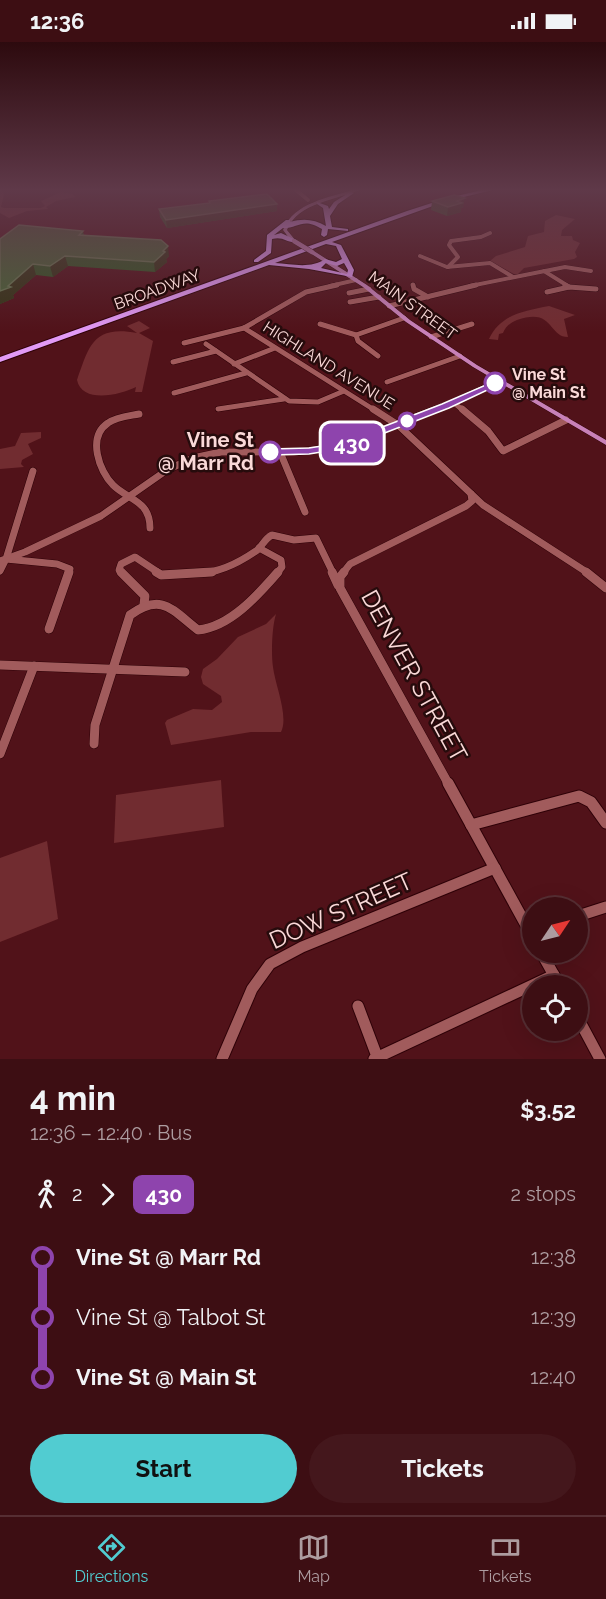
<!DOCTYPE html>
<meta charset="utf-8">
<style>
:root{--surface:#3d0e13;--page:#44171c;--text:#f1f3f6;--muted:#ad9ca0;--line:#562e33;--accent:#51ccd1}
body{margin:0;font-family:Raleway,sans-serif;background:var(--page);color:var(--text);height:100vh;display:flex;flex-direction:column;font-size:22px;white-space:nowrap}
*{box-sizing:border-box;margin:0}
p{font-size:20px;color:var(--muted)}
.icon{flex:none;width:33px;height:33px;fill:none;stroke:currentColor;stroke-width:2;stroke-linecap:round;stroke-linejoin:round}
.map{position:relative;height:1017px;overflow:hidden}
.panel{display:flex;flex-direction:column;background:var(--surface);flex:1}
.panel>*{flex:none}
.badge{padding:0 12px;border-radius:9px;font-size:21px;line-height:39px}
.needle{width:39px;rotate:55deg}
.buttons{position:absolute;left:522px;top:855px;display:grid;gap:12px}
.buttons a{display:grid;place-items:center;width:66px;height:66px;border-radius:50%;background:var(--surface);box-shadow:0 6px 24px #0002,0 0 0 2px var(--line);font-size:30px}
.map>.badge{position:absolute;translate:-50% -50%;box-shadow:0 0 0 3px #fff}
.legs{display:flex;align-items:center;gap:9px;height:66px;padding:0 30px;font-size:20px}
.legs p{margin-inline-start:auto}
.head{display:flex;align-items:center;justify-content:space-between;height:102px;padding:0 30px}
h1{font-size:33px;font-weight:700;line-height:45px}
.action{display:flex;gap:12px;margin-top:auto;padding:12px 30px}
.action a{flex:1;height:69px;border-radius:36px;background:var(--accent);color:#111;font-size:24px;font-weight:700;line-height:69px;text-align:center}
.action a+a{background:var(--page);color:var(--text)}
ul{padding:0 30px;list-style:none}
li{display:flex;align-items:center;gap:21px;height:60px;font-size:22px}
li i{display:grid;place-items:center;width:9px;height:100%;margin:0 8px;background:currentColor}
li i::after{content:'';width:15px;height:15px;margin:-8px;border:4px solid;border-radius:50%;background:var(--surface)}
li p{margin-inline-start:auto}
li:first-child i{background:linear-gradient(#0000 50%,currentColor 0)}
li:last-child i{background:linear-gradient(currentColor 50%,#0000 0)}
.status{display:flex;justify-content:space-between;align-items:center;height:42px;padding:0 30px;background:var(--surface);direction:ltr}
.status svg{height:16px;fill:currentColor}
.menu{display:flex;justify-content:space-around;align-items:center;height:84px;border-top:2px solid var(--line);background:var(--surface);font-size:16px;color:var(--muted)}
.menu a{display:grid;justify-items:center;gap:3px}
.menu .on{color:var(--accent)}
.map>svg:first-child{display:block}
.green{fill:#712c30}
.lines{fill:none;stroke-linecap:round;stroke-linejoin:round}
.minor-far4-casing{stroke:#2e0107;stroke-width:4.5}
.minor-far3-casing{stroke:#2e0107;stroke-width:6}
.minor-far2-casing{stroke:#2e0107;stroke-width:8}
.minor-far1-casing{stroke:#2e0107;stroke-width:10}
.minor-casing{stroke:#2e0107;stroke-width:13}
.major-casing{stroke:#2e0107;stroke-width:1}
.highway-casing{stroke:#2e0107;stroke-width:2}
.minor-far4{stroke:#a15b5c;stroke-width:4}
.minor-far3{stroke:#a15b5c;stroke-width:5}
.minor-far2{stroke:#a15b5c;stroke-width:7}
.minor-far1{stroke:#a15b5c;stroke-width:9}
.minor{stroke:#a15b5c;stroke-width:11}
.major{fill:#c881b8;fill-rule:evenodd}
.highway{fill:#e29af5;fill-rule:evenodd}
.major-bridge-casing{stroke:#2e0107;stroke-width:5;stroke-linecap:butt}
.major-bridge{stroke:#c881b8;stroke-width:4.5}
.wall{fill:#325524}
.shaded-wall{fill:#353417}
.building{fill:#486337;stroke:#647650;stroke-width:1.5}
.line-1{fill:#8e44ad;stroke:#fff;stroke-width:1.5}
.stop-1-dot{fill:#fff;stroke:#8e44ad;stroke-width:3}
.labels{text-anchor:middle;stroke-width:5;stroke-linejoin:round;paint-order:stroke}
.far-street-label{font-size:16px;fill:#fad9d8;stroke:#260b0c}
.far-stop-label{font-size:16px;font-weight:bold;fill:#fad9d8;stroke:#260b0c;text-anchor:start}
.stop-label{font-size:20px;font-weight:bold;fill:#fad9d8;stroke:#260b0c;text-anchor:end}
.near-street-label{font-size:24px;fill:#fad9d8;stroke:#260b0c}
</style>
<div class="status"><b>12:36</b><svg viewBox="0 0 49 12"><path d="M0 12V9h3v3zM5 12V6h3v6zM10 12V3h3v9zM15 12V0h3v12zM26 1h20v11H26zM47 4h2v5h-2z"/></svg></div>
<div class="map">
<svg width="606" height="1017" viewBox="0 0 606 1017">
<rect width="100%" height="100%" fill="#511219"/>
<g class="green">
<path d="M0,148L4,152L1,165L4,166H41L45,164L41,159L61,150L73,152L75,155L56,159L46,165L48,167L27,169L9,176L0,171Z"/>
<path d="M556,173L575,177L562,188L561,194H572L573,198L580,201L575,210L577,215L574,217L524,226L518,232H514L490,219L496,214L525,205L528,194L544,190L545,179Z"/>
<path d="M549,264L575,273L564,277L568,295C548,295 554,265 517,278C510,281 506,284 503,291L499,292L498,298L489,297C500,273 523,269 549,264Z"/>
<path d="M139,279L150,286L139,291L153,299L142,350H135L136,345C120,353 82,362 77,338C89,304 93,283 137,291L127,284Z"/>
<path d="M41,390V396L28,402L33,412L22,418L21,422L24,425L0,427V407L15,404L21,391Z"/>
<path d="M276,572C272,585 271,611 273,625C275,643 289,674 281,690H251L171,703L165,681L167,678L193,667L212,668L222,660L221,654L203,642L201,635L203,627L217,617L238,595L266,582Z"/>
<path d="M221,738L224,785L114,801L116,753Z"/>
<path d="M47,799L58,877L0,900V816Z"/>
</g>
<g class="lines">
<g class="minor-far4-casing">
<g id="minor-far4">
<path d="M295,147L308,158"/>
<path d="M420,214L447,225L490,221L513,235"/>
<path d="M448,225L458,215L449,203L451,199L481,195L490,191"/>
<path d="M544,229L568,244"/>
<path d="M330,244L356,238"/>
<path d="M470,244L565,225L591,229"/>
</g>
</g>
<g class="minor-far3-casing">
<g id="minor-far3">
<path d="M413,243L414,247L428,255"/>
<path d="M565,243L569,245"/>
<path d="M547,250L569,245L596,247"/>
<path d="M349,251L369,247"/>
<path d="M350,260L379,255"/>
<path d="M389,264L476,243"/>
<path d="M320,282L356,293L404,276"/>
<path d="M244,286L376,369"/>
<path d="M356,293L358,299L378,314"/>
<path d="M431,295L472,282"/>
<path d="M184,301L244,286L306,250L337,243"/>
<path d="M206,302L289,359L318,360L344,349"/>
<path d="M173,320L216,309"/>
<path d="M234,322L275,306"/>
<path d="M387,340L460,314"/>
<path d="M174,351L246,331"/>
<path d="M454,361L464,369"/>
<path d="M218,367L284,357"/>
<path d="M433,369L499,339"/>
</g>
</g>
<g class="minor-far2-casing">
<g id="minor-far2">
<path d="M373,367L398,383L483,463L588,531"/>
<path d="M462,367L488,389L503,409L566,378"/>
<path d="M139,372C129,374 116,375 108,381C87,395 99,429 113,443C128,458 150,458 150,486"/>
<path d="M280,410L305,470"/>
<path d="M259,506L281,518L282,525L277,531"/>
<path d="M6,517L57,522L70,527L68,531"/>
<path d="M0,519L25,510L101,474L167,428L193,416L221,410H294L333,406L437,367"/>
<path d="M0,529L6,517L33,429"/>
<path d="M122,531L119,528L121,522L135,515L159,531"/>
<path d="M199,531C218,531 240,520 256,509C262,505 264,497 272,493L294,498L316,496L333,531"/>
<path d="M343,531L350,522L466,464L472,459L471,452"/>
</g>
</g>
<g class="minor-far1-casing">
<g id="minor-far1">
<path d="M121,530L145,554L144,562"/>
<path d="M156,530L161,533L212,530"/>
<path d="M332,530L338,543"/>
<path d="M344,530L340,535V546L449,743"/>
<path d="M586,530L606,546"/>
<path d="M49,587L69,530"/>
<path d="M0,623L185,630"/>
<path d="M94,702L95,683L130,573C162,550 172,568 198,588C230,585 258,553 278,530"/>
<path d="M0,712L34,624"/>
</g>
</g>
<g class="minor-casing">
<g id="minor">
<path d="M448,741L532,894"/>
<path d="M471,783L579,754L591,760L606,781"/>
<path d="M578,874L606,865"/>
<path d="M541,910L560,944"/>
<path d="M358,964L378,1017"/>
<path d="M578,976L600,1017"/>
<path d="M222,1017L252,947L270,922L302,905L495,826"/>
<path d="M374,1017L554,933"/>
</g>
</g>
<g class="major-casing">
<g id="major">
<path d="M355,147H362C338,158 298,160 287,188L296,199V200H292L283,188C294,160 329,156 355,147Z"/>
<path d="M310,209H314L367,243L410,278L477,323L606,398V403L473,325L406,280L363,245L310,211Z"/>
</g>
</g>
<g class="highway-casing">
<g id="highway">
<path d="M486,147H497L447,159L332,200L341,203L354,228L352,235L309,227L269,223L0,320V315L407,169L444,157ZM326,202L336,204L342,217L336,220L325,217C311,227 292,222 275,221ZM326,221L337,224L344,221L348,228L347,232L321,226Z"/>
<path d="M350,150L354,151L338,162L330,174L332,185L348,187V189L328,187L327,193L324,195L321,193L322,187C303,175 299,186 283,186L274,193L281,191L296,198V200C286,201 284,194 272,197L271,211L258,220H254V218L266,209L267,193L286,178H290V180C303,176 314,177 326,184L323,166L317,162V160L328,164L329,167L334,160Z"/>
</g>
</g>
<use href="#minor-far4" class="minor-far4"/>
<use href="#minor-far3" class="minor-far3"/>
<use href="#minor-far2" class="minor-far2"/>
<use href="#minor-far1" class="minor-far1"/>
<use href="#minor" class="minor"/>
<use href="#major" class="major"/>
<use href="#highway" class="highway"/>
<g class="major-bridge-casing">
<path id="major-bridge" d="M294,199L312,210"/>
</g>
<use href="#major-bridge" class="major-bridge"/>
</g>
<g class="wall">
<path d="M209,159L277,169L167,186L160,175L159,167L209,161Z"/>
<path d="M432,159L463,166H461V170L447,174L431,168Z"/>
<path d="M83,189L84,194L169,214L166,217L167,220L155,230L68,224L53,235L36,233L13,253L14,256L0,262V197Z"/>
</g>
<g class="shaded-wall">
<path d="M431,147H444L431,150Z"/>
<path d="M465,156L463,166H461V170L447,174L448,165L457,159Z"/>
<path d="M277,162V169L167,186L166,178Z"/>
<path d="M168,204L169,214L166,217L167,220L155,230L154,220Z"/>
<path d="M65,214L68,224L53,235L50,224Z"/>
<path d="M33,222L36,233L13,253L14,256L0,262V249Z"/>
</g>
<g class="building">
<path d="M267,152L277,162L166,178L159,167L210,161L209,159Z"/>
<path d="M454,153L465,156L457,159L462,161L448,165L432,159Z"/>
<path d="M19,183L83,189L79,193L161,198L168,204L163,209L165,210L154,220L65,214L50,224L33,222L8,244L11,245L0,249V197Z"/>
</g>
<linearGradient id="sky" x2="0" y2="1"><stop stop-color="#2d0a0e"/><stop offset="0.51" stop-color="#5f3949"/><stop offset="1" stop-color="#5f3949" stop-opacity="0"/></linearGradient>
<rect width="606" height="290" fill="url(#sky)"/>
<path class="line-1" d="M495,339L498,340V343L449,366L346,406L309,412L270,413L265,410L270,407L309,406L341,401L442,362Z"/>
<g class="stop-1-dot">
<circle cx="495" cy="341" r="10"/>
<circle cx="407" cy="379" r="8"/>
<circle cx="270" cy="410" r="10"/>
</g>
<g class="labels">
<g class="far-street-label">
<text transform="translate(157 247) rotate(-20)" y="6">BROADWAY</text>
<text transform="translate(413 263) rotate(36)" y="6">MAIN STREET</text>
<text transform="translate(329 323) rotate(32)" y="6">HIGHLAND AVENUE</text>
</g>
<g class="far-stop-label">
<text x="512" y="338">Vine St<tspan x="512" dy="18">@ Main St</tspan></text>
</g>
<g class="stop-label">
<text x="254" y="405">Vine St<tspan x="254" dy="23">@ Marr Rd</tspan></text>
</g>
<g class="near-street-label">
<text transform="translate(414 634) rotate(61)" y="8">DENVER STREET</text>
<text transform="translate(341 869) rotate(-24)" y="8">DOW STREET</text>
</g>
</g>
</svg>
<div class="buttons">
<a><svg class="needle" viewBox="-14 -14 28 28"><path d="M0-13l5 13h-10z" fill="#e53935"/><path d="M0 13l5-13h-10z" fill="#ad9ca0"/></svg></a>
<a><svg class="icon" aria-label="locate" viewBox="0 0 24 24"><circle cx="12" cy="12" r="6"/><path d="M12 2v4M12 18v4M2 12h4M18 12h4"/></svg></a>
</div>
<b class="badge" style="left:352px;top:401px;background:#8e44ad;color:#fff">430</b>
</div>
<section class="panel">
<div class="head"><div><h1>4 min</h1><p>12:36 – 12:40 · Bus</p></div><b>$3.52</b></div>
<div class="legs"><svg class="icon" aria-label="walk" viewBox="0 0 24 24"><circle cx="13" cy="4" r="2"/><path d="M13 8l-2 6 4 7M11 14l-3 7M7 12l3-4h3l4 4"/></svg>2<svg class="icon" aria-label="forward" viewBox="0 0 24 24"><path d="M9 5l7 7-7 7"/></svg><b class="badge" style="background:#8e44ad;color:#fff">430</b><p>2 stops</p></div>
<ul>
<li><i style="color:#8e44ad"></i><b>Vine St @ Marr Rd</b><p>12:38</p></li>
<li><i style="color:#8e44ad"></i><span>Vine St @ Talbot St</span><p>12:39</p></li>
<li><i style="color:#8e44ad"></i><b>Vine St @ Main St</b><p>12:40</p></li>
</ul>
<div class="action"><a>Start</a><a>Tickets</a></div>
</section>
<nav class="menu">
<a class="on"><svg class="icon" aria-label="directions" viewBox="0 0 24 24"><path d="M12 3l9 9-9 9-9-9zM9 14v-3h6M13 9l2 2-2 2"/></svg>Directions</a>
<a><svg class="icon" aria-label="map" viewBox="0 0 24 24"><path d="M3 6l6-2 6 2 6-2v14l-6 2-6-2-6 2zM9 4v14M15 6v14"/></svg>Map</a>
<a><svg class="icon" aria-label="tickets" viewBox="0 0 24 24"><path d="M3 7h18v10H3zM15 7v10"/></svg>Tickets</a>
</nav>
